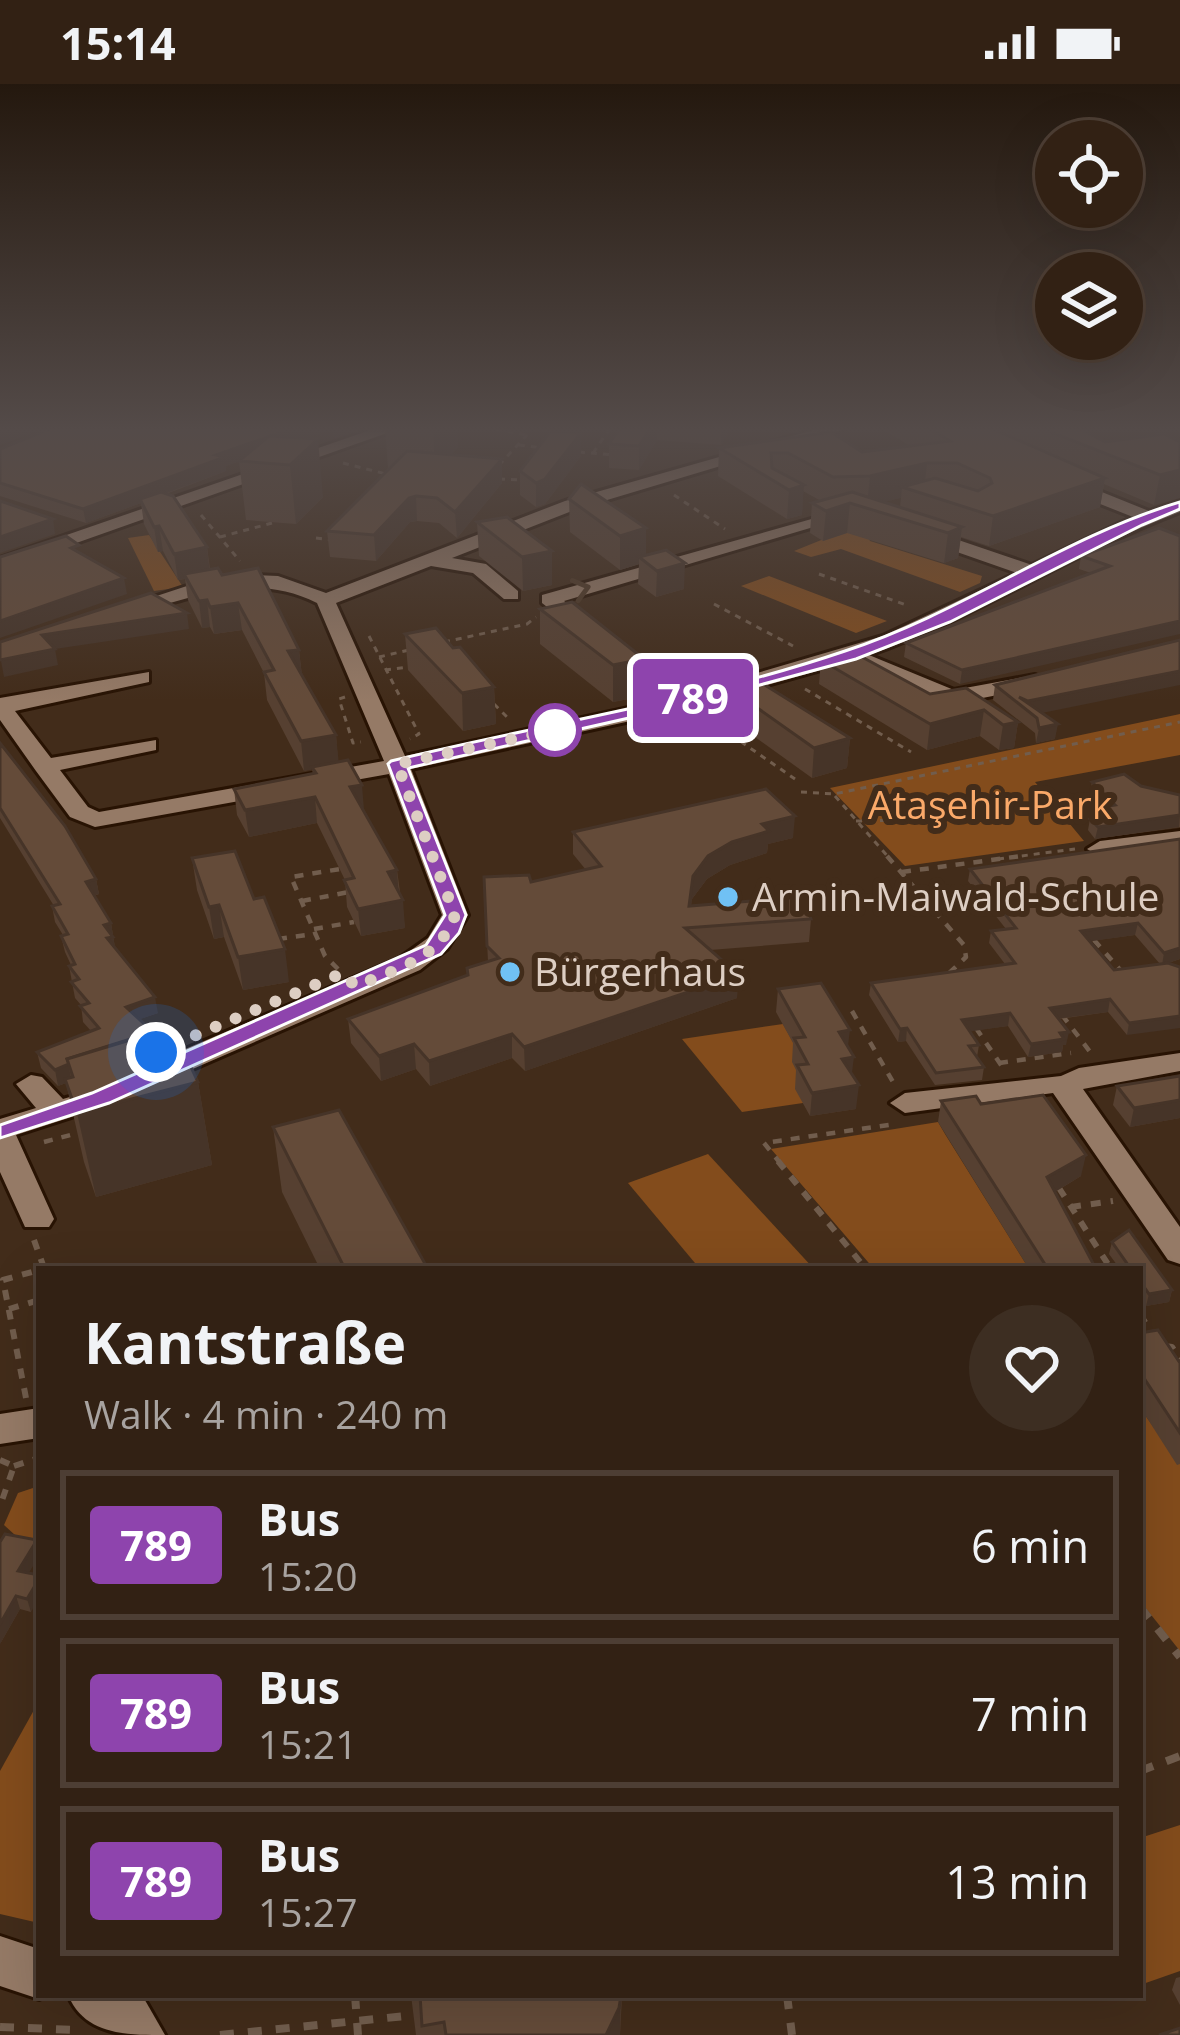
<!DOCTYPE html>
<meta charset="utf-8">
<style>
:root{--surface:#322114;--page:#3d2e22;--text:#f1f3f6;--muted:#a8a3a0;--line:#4d3e34}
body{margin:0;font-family:"Open Sans",sans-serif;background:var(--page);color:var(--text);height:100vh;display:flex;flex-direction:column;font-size:45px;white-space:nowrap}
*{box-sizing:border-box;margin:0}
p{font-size:39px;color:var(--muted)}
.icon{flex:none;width:66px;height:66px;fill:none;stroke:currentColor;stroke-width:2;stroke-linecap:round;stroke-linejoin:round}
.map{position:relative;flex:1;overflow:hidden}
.side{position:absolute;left:36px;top:1182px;width:1107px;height:732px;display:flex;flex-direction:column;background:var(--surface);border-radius:0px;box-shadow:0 12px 48px #0002,0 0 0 3px var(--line)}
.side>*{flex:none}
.badge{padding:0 24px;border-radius:9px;font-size:42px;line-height:78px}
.buttons{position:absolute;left:1035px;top:36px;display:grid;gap:24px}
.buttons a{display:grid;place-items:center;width:108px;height:108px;border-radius:50%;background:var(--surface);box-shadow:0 12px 48px #0002,0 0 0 3px var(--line);font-size:60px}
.you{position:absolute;width:60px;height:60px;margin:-30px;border:9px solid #fff;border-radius:50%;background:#1a73e8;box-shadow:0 0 0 18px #1a73e833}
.map>.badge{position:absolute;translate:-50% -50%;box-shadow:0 0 0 6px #fff}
.round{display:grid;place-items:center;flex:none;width:126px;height:126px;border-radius:63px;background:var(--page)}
.summary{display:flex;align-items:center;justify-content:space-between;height:204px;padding:0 48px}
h1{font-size:57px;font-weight:700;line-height:90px}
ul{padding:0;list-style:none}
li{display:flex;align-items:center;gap:36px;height:150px;margin:0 24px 18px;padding:0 24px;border:6px solid var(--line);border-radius:0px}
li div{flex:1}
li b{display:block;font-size:45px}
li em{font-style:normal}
li .badge{min-width:132px;font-weight:700;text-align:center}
.status{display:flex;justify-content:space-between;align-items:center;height:84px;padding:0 60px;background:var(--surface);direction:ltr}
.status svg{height:33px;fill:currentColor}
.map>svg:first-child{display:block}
.green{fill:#834c1c}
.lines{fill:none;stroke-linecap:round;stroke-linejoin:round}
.minor-casing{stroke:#281303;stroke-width:6}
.path-far3{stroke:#715d4d;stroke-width:3;stroke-dasharray:6 6;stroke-linecap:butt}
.path-far2{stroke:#715d4d;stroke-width:4.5;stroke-dasharray:9 9;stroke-linecap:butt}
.path-far1{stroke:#715d4d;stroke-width:6;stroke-dasharray:10 10;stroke-linecap:butt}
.path{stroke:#715d4d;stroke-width:8;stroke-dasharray:14 14;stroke-linecap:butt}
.minor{fill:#957a66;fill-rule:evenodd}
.wall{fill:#564031;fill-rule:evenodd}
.shaded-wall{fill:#463428}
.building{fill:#644b39;stroke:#463428;stroke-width:3}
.oneway{stroke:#4e3825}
.line{fill:#8e44ad;stroke:#fff;stroke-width:3}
.walk{stroke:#ddcec3;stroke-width:12;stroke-dasharray:0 21.6}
.stop-dot{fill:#fff;stroke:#8e44ad;stroke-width:6}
.poi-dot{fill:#70c1f4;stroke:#422c1a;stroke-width:4.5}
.labels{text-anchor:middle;stroke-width:12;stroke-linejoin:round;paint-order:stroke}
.park-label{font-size:39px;fill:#faa969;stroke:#422c1a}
.poi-label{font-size:39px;fill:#ddcec3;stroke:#422c1a;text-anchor:start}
</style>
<div class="status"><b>15:14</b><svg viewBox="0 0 49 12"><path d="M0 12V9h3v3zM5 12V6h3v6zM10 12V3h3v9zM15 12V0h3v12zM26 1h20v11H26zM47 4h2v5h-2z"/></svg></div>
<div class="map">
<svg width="1180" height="1951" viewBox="0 0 1180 1951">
<rect width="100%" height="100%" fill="#422c1a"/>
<g class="green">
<path d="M861,440L870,457L982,492L980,499L960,508L841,465L811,473L794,467Z"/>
<path d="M149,451L183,503L154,507L128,454Z"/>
<path d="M769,492L887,537L856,549L741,502Z"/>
<path d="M1180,630V671L1035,698L1084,757L905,782L830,704Z"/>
<path d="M783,940L803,976V1019L742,1028L682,955Z"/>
<path d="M938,1038L945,1050L1029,1185H874L771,1065Z"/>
<path d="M708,1070L814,1185H700L628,1099Z"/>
<path d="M1140,1324L1180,1380V1567L1140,1517Z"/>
<path d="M39,1402V1473L4,1441L18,1409Z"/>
<path d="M39,1617V1839L0,1830V1687Z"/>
<path d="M1180,1741V1887L1140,1901V1754Z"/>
</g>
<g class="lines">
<g class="minor-casing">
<g id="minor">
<path d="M379,343H404L0,486V474Z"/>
<path d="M824,343H851L577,425L452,474L486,480L518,507V515H504L473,489L431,482L336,519L405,672L666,616L542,519V511L854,423V431L564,517L686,610L883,552L1017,489L917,454V446H929L1032,481L1133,433L1060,404V396H1072L1149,427L1180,417V428C1072,469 979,532 869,571L954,606L1035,591L1046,597L1043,602L952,620L849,578L667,629L411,685L468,831L447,865L420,886L165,997H143L139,990L143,983L400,874L428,854L442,831L389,690L95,743L70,733L36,687L0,636V614L149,588V598L15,627L51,674L156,656V666L60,686L88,723L99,728L384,677L317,519C253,486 189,515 124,532L114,526L193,500L252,491L278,492L326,509L565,417Z"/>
<path d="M1180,747V763L1100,773L1087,765L1100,757Z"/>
<path d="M1180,969V987L1083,1005L1180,1143V1180L1168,1176L1053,1009L905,1029L890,1019L905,1009L1061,992L1079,984Z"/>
<path d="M31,991L42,993L63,1015L110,1001L125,1010L121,1017L16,1051L54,1135L49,1143H25L0,1088V1035L36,1024L16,1000Z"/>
<path d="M39,1324V1354L0,1360V1330Z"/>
<path d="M0,1852L39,1865V1911H49L39,1915L0,1902Z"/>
<path d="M68,1911H142L165,1951C125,1951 85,1951 68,1911Z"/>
</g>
</g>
<g class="path-far3">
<path d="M484,343L527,351"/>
<path d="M519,361L543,364"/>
<path d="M579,368L615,371"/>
<path d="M593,369L611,343"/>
<path d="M343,379L390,391"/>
<path d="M499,381L527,351"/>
<path d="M499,395L523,396"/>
<path d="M674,411L725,445"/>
<path d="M201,431L240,477"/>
<path d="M220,453L272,439"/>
<path d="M316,454L334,456"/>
<path d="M819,490L909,522"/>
<path d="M714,520L793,562"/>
<path d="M369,552L419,650L410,655"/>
<path d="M444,558L527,540L536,533"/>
<path d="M379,573L409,566"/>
<path d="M385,586L410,583"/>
<path d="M805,605L911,668"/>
<path d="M345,613L339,615L353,659L361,658"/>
<path d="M494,620L511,637"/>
<path d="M721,644L795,695"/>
<path d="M801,708L834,710L1180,638"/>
<path d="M835,712L890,775"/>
<path d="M856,737L913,736"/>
<path d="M998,775L1075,765"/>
</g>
<g class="path-far2">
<path d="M887,772L964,861L966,873L944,894"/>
<path d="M902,788L1021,772"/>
<path d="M302,817L349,808"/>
<path d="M314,845L354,838"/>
<path d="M278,855L314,850"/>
<path d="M1094,856L1122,888"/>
<path d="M338,885L325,872L291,793L340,785"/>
<path d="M852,927L893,998"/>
<path d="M1062,931L1091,969"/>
<path d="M976,944L1003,984"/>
<path d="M999,979L1071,969"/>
<path d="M44,1058L78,1049"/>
<path d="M781,1080L764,1059L895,1040"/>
</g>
<g class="path-far1">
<path d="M778,1077L866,1185"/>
<path d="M1059,1104L1111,1185"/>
<path d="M1071,1123L1113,1117"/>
<path d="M34,1156L44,1184"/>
<path d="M9,1225L39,1216"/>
<path d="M1140,1230L1153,1251"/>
<path d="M1165,1262L1172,1263L1180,1275"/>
<path d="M26,1314L3,1196L39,1186"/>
<path d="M0,1376L14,1382L0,1422"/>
<path d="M14,1382L39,1374"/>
</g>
<g class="path">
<path d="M1140,1523L1180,1573"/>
<path d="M1140,1687L1180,1672"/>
<path d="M355,1911L358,1951"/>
<path d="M787,1911L792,1951"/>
<path d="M0,1943L78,1946"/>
<path d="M220,1951L415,1931"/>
</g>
<use href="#minor" class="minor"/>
</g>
<g class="wall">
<path d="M54,343H365L334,354L333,345L305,354L323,413L296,440L246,436L239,377L226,382V387L166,410L207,463L210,485L222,491L299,566L302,592L336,651L338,678L397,786L405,844L361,852L347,823L345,796L317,739L249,753L237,731L234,705L313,690L312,685L304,687L267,616L264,589L242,546L214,550L210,543L202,544L188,516L185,495L178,496L163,467L158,468L144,440L141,419L86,439L0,412V365Z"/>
<path d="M385,343H457L458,363L451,371L502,399L457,454L439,439L417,437L410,438L376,477L330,473L327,447L390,385H388Z"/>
<path d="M511,343H559L556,347L581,372L545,420L536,423L520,411V387L550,348L511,345Z"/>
<path d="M621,343H731L721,361L657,356L639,386L609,384V360Z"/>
<path d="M879,343H1077L1105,358H1180L1154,421L1104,400L1100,423L989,462L961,453L958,474L944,479L847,449L823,457L810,449L812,419L821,417L803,407L802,431L787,435L718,392L719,364L862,368L910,362ZM899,414H901L900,423L883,418Z"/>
<path d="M569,415L646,471L684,505L656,513L638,500L639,480L620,486L570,448Z"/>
<path d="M477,438L552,467V501L523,507L479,472Z"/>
<path d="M1180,452L960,600L904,573L906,559L1091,489L1079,485L1081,472Z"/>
<path d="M572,518L644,612L613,618L540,560V525Z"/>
<path d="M405,550L453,564L494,603L496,640L463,647L408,586Z"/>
<path d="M1180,556L1042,629L1055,655L1036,659L1035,649L993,616L995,601Z"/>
<path d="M821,576L930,610L966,604L1018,638L1014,664L999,666L980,652L927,666L819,600Z"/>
<path d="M744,588L850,654L847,684L812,694L737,640L661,659L656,639V610Z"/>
<path d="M0,659L96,795L99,810L94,812L111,839L115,864L158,929L140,935L153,948L154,954L175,970L198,998L212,1081L96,1113L84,1078L66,999L58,1002L41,984L37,968L91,947L83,938L81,921L75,914L69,882L71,881L65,868L61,852L63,851L55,838L52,822H54L0,734Z"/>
<path d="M1092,698L1141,702L1180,711V743L1095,755L1088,746L1090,735L1094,734L1097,724L1103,723L1090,709Z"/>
<path d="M573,748L793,754L768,760L767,769L730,781L707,795L692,815L691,821L811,835L809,858L710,866L737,914L525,987L512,974L430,1002L416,985L381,997L351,959L348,935L468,891L488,878L484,793L531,798L586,786L573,770Z"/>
<path d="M1180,755V875L1168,879L1127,951L1108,928L1059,935L1066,961H1063L1062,968L1028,973L1008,942L969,947L979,961L977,973L984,983L982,996L935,1001L906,957L898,958L869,911L871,899L1005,880L989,859L991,847L1006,845L968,797L970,785ZM1135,851L1160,880L1114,886L1090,857Z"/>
<path d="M192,774L289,898L243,906L224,853L214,855L197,806Z"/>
<path d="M778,905L848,963L856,1025L810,1032L795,1005L796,986L792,978L793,959L776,928Z"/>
<path d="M1180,992V1034L1130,1043L1113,1021L1117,1002Z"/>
<path d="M941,1017L981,1020L1081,1092L1055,1108L1096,1185H1029L938,1038Z"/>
<path d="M273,1043L428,1185H320L282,1108Z"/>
<path d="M1112,1158L1172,1206L1169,1218L1146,1222L1140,1214V1185H1120L1109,1170Z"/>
<path d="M1140,1249L1180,1279V1380L1177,1381L1140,1323Z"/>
<path d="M37,1456L39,1472L28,1489L31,1528L20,1525L0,1560Z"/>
<path d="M1180,1893V1921L1172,1906L1176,1894Z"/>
<path d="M411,1911H622L620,1951H416Z"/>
</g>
<g class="shaded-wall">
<path d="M9,343H48L0,361V347Z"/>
<path d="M297,343H365L334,354L333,345L226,382V387L142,418L140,415L141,419L86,439L83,425L216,371Z"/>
<path d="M433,343H457L458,363L435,388Z"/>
<path d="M651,343H657V356L639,386V362Z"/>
<path d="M721,343H731L721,361Z"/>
<path d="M581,349V372L545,420L536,423V399Z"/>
<path d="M318,355L323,413L296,440L290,381Z"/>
<path d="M502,375V399L457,454L455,428Z"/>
<path d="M927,379L924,408L902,403L901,414L867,422L870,392Z"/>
<path d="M1180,386V414L1154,421L1160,391Z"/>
<path d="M1105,394L1100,423L989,462L993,432Z"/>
<path d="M804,401L802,431L787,435L789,406Z"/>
<path d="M416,412L417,437L410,438L376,477L374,451L409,414Z"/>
<path d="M850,419L847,449L823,457L826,427Z"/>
<path d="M53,435L55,450L0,469V453Z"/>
<path d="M159,442L163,467L158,468L154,443Z"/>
<path d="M962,443L958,474L944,479L948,449Z"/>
<path d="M646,444V478L639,473V480L620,486V452Z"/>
<path d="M207,463L210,490H184L185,495L178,496L174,470Z"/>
<path d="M552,467V501L523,507L522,473Z"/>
<path d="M685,479L684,505L656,513L657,487Z"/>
<path d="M124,494L127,510L0,554V537Z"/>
<path d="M207,516L210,543L202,544L199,517Z"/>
<path d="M238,519L242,546L214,550L210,523Z"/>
<path d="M187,529L189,545L55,565L58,581L4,593L1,577L42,551Z"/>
<path d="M1180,537V550L960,600L962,586Z"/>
<path d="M299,566L302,593L288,567Z"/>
<path d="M644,575V612L613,618V581Z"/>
<path d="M1180,587V601L1032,631L1027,626L1028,617Z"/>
<path d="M494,603L496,640L463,647L462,609Z"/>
<path d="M739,611L737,640L661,659V630Z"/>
<path d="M984,626L980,652L927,666L930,640Z"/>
<path d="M1018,638L1014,664L999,666L1003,641Z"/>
<path d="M1058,640L1055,655L1036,659L1039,644Z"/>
<path d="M336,651L339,681L304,687L301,657Z"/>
<path d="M850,654L847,684L812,694L814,664Z"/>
<path d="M362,701L364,726L350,703Z"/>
<path d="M315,713L317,739L249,753L245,726Z"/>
<path d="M1180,731L1179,743L1095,755L1098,743Z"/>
<path d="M795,732L793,754L768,760L767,769L730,781L707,795L692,815L688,845L693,792L708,772L762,740Z"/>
<path d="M397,786L399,813L388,788Z"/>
<path d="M96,795L99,810L89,813L86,798Z"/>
<path d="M403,816L405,844L361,852L358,825Z"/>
<path d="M219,821L224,853L214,855L209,823Z"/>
<path d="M111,839L116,869L110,870L104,841Z"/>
<path d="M1138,839L1135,851L1078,859L1081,847Z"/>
<path d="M1180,864V875L1162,881L1164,869Z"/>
<path d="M285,865L289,898L243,906L238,873Z"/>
<path d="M739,891L737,914L525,987L524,963Z"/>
<path d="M155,913L158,929L129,939L126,923Z"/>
<path d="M1110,915L1108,928L1048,936L1050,924Z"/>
<path d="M1010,929L1008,942L960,949L962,936Z"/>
<path d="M1180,932V944L1127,951L1129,939Z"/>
<path d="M907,944L906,957L898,958L900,945Z"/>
<path d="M850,946L847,969L839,948Z"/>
<path d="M153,948L156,964L69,980Z"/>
<path d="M1069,948L1066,961H1063L1062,968L1028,973L1031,960Z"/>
<path d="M512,950V974L430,1002L429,977Z"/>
<path d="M414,960L416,985L381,997L379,972Z"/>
<path d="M854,973L851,996L842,975Z"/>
<path d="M68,981L72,997L58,1002L55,986Z"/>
<path d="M198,998L212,1081L96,1113L77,1029Z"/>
<path d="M859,1001L856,1025L810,1032L812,1009Z"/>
<path d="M1180,1016V1034L1130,1043L1134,1024Z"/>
<path d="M1086,1071L1081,1092L1043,1115L1047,1093Z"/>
<path d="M1172,1206L1169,1218L1146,1222L1149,1210Z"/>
<path d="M37,1456L39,1472L22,1500L18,1487Z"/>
<path d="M39,1495V1514L31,1528L27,1515Z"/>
<path d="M16,1512L20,1525L0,1560V1540Z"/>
<path d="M621,1911L620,1951H606Z"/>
</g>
<g class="building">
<path d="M54,343H297L216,371L225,373L83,425L0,399V365Z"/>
<path d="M621,343H651L639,362L609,360Z"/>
<path d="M928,343H988L1105,394L993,432L902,403L935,394L978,407L992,399L990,394L957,379H927L870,392L833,393L788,369H771L772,384L804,401L789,406L719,364L831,348L862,368L950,357Z"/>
<path d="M1038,343H1077L1105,358L1164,350L1180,358V386L1160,391Z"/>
<path d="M551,347L581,349L545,395L536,399L520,387Z"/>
<path d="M269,352L318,355L290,381L239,377Z"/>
<path d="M407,367L502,375L455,428L437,414L416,412L409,414L374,451L327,447Z"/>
<path d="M581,400L646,444L620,452L569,415Z"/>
<path d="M161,408L173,412L207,463L174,470L159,442L154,443L140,415Z"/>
<path d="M852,408L962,443L948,449L850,419L826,427L812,419Z"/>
<path d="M0,417L53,435L0,453Z"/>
<path d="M507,433L552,467L522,473L477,438Z"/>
<path d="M1159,444L1180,452V537L962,586L906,559L1110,482L1081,472Z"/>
<path d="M66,452L79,461L71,464L124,494L0,537V473Z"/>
<path d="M666,466L685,479L657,487L639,473Z"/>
<path d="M218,484L222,491L258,484L299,566L288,567L336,651L301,657L264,588L274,586L238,519L210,523L207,516L199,517L184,490Z"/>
<path d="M151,509L187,529L42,551L55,565L0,576V558Z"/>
<path d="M572,518L644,575L613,581L540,525Z"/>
<path d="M436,544L453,564L460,563L494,603L462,609L405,550Z"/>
<path d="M1180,556V587L1028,617L1019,613L1058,640L1039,644L1037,634L995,601Z"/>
<path d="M851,567L930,610L966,604L1018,638L1003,641L984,626L930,640L821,576Z"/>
<path d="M744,588L850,654L814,664L739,611L661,630L656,610Z"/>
<path d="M0,659L65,742L96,795L86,798L111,839L104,841L113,853L107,854L155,913L126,923L153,948L67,975L69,980L55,986L37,968L99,944L80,922L89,919L71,898L79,895L69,882L75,880L61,852L68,850L52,822L60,820L0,724Z"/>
<path d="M348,676L362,701L350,703L397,786L388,788L403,816L358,825L344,796L354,794L315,713L245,726L234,705L316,689L312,683Z"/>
<path d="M1124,690L1141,702L1180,711V731L1098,743L1090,735L1105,733L1097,724L1115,721L1092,698Z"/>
<path d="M766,705L795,732L762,740L769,747L732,758L708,772L693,792L689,822L803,813L811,835L685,844L739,891L524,963L512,950L429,977L414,960L379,972L348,935L468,891L467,884L499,874L487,862L484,793L529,791L531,798L601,782L573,748Z"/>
<path d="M1180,755V864L1164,869L1138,839L1081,847L1114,886L1168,879L1180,883V932L1129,939L1110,915L1050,924L1069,948L1060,949L1064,955L1031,960L1010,929L962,936L979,961L969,962L984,983L936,989L907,944L900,945L871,899L1015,879L991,847L1016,844L970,785Z"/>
<path d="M235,767L254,815L264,813L285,865L238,873L219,821L209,823L192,774Z"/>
<path d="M821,899L850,946L839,948L854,973L842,975L859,1001L812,1009L797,981L808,980L794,954L805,953L778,905Z"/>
<path d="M167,951L175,970L184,968L198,998L77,1029L65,995L73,993L67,975L130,956L131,960Z"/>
<path d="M1180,992V1016L1134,1024L1117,1002Z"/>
<path d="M1043,1011L1086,1071L1047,1093L1096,1185H1048L941,1017L976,1012L981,1020Z"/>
<path d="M339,1026L428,1185H345L273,1043Z"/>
<path d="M1129,1146L1172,1206L1149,1210L1140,1197V1185H1131L1112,1158Z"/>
<path d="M1158,1246L1180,1279V1349L1140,1288V1249Z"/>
<path d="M5,1450L37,1456L18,1487L39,1491V1495L27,1515L16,1512L0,1540V1458Z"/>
<path d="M420,1911H621L619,1924L606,1951H446L444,1938L422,1942Z"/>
<path d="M1180,1944V1951H1159Z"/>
</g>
<defs><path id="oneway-chevron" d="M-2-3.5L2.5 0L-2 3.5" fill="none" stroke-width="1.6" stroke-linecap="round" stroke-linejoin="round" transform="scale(3)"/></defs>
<use class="oneway" href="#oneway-chevron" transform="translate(581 505) rotate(-16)"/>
<linearGradient id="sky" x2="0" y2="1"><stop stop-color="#24180e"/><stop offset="0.56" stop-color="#544b49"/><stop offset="1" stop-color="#544b49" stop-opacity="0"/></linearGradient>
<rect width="1180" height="617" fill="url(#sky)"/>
<path class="line" d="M1180,418V425L1142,441L950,538L856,575L682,622L408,684L466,831L459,849L441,870L109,1019L0,1054V1041L92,1009L426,861L445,831L388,680L391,677C542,640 698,617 845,567C962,529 1063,453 1180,418Z"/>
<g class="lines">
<path class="walk" d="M156,968L343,889L355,902C395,886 440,875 455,831L397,680L555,646"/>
</g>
<circle class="stop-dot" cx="555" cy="646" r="24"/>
<g class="poi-dot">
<circle cx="728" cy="813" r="12"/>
<circle cx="510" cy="888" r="12"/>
</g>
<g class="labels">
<g class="park-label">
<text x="990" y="735">Ataşehir-Park</text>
</g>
<g class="poi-label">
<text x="752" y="827">Armin-Maiwald-Schule</text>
<text x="534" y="902">Bürgerhaus</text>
</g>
</g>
</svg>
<div class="buttons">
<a><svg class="icon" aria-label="locate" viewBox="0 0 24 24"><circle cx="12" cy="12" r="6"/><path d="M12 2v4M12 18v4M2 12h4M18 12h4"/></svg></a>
<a><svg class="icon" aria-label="layers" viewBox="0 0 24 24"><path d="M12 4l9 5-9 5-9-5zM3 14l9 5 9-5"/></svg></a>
</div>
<div class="you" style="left:156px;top:968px"></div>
<b class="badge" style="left:693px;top:614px;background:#8e44ad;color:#fff">789</b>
<section class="side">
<div class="summary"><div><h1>Kantstraße</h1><p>Walk · 4 min · 240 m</p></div><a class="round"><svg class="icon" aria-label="heart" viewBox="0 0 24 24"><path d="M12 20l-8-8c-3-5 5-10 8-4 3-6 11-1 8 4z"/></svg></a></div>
<ul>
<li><span class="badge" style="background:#8e44ad;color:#fff">789</span><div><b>Bus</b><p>15:20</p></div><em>6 min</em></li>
<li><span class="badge" style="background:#8e44ad;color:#fff">789</span><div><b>Bus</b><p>15:21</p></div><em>7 min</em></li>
<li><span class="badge" style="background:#8e44ad;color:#fff">789</span><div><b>Bus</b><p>15:27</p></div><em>13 min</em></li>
</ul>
</section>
</div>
